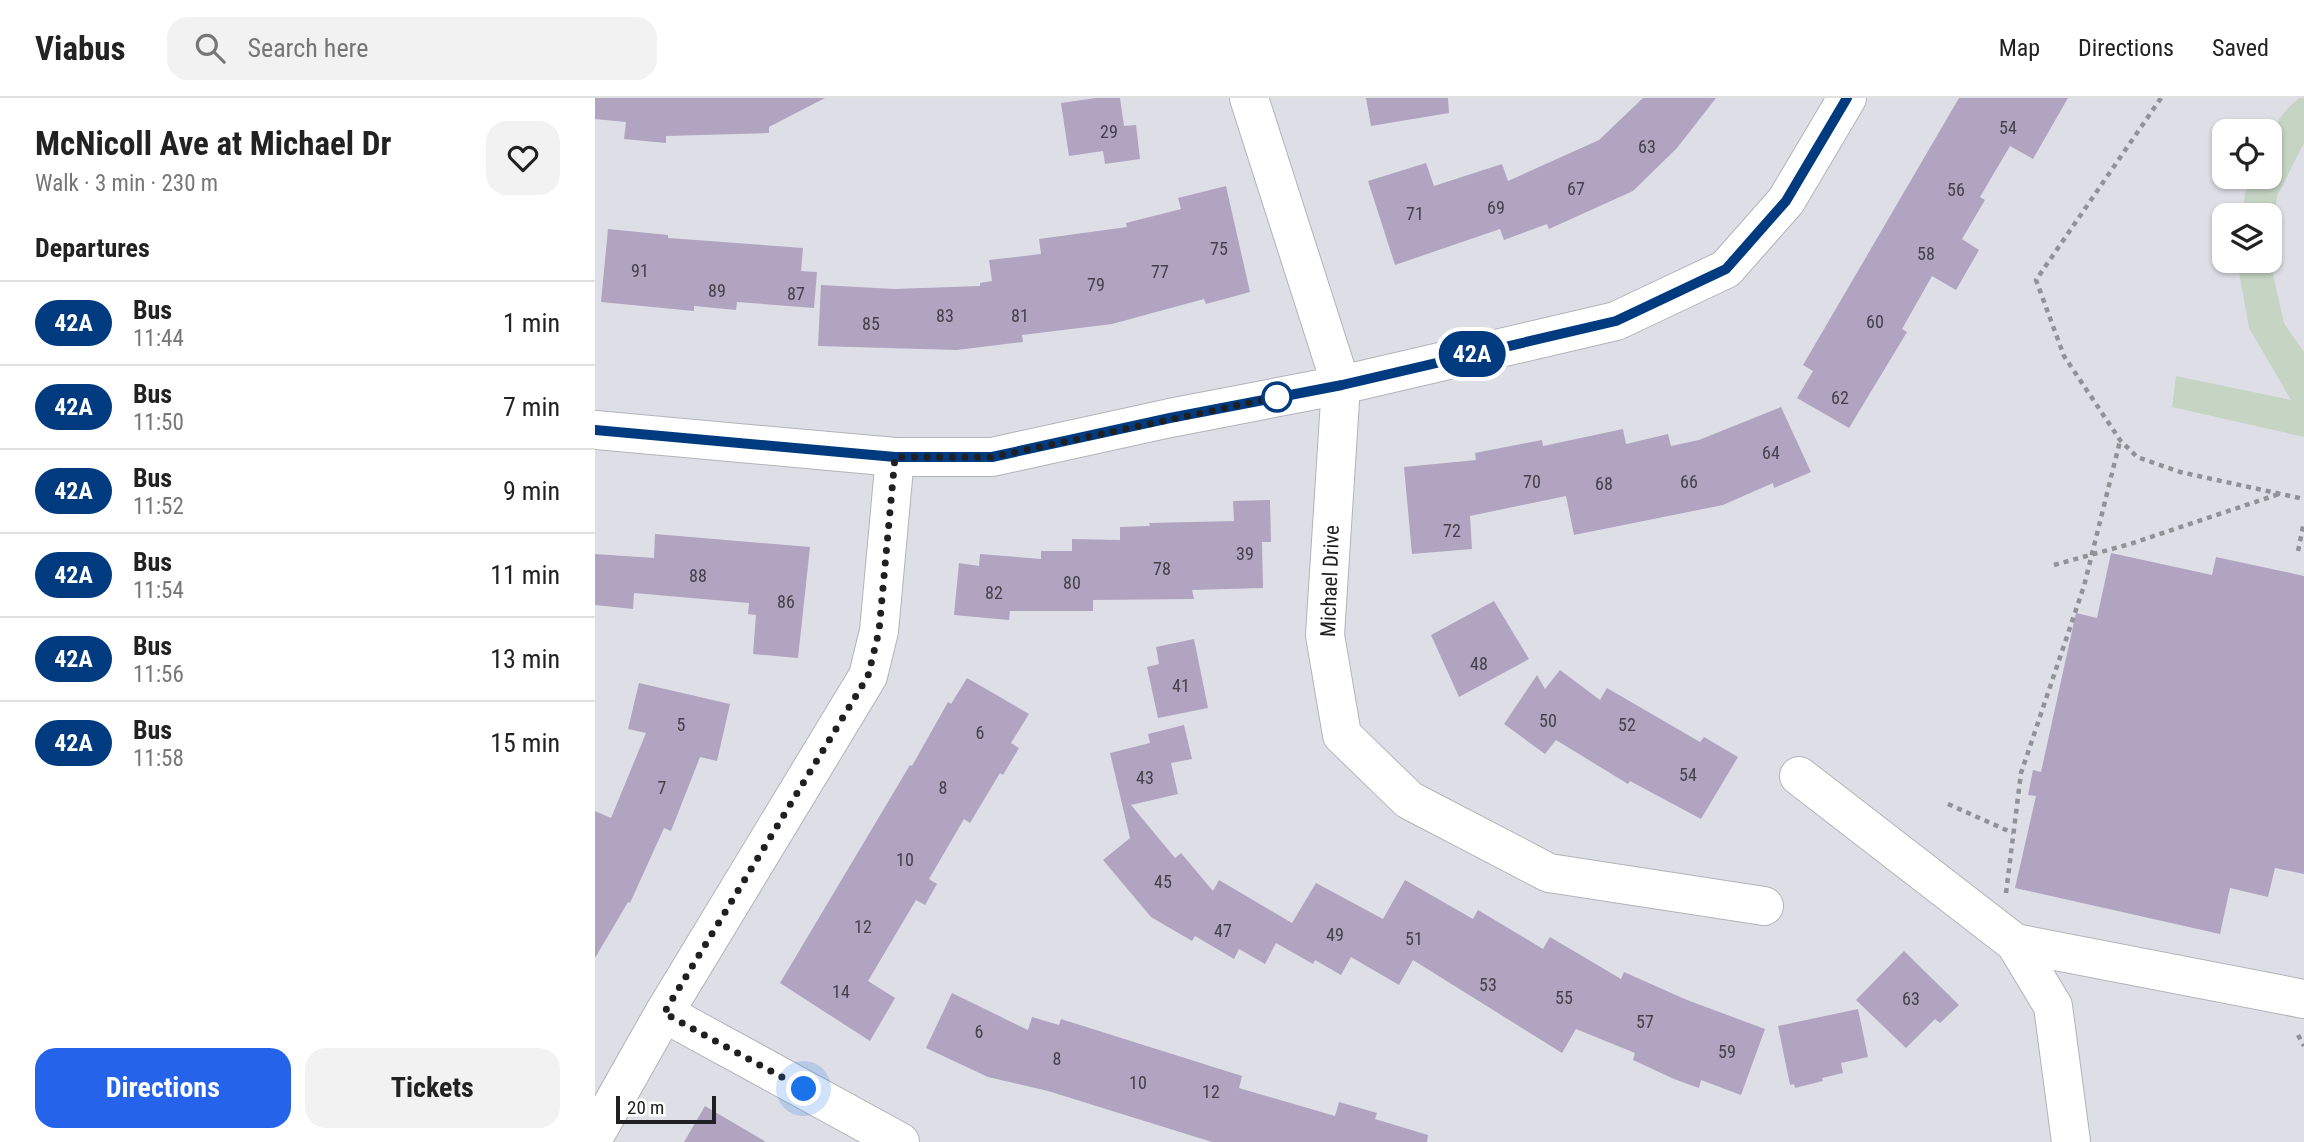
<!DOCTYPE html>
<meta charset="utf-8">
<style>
:root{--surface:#fff;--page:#f2f2f2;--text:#222;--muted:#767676;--line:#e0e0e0;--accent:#2563eb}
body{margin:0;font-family:"Roboto Condensed",sans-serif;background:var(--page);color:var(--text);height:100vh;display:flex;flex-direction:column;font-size:26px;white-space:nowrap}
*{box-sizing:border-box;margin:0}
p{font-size:23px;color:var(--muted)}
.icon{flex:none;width:38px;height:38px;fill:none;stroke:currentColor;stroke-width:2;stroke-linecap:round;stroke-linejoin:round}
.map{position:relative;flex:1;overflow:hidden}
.side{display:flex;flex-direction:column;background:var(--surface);width:595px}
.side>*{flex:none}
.badge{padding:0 14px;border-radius:23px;font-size:24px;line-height:46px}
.buttons{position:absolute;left:1617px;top:21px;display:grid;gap:14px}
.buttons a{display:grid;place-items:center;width:70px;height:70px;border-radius:14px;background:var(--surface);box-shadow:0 2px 5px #0004;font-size:35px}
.scale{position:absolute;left:21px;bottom:18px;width:100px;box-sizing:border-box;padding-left:7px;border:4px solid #202022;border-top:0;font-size:19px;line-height:24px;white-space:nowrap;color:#202022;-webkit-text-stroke:5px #fff;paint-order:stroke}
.you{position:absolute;width:35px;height:35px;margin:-18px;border:5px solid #fff;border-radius:50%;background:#1a73e8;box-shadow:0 0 0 10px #1a73e833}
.map>.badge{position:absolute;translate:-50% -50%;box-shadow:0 0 0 4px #fff}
h2{padding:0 35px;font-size:26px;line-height:63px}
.round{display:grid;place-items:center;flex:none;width:74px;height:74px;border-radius:21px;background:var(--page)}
.headline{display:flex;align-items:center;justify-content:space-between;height:119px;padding:0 35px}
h1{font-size:33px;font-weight:700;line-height:52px}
.action{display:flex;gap:14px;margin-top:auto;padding:14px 35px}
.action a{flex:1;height:80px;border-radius:21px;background:var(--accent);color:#fff;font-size:28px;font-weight:700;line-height:80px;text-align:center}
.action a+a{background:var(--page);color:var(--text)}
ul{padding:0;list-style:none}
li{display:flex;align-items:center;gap:21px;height:84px;padding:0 35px;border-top:2px solid var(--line)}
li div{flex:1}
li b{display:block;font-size:26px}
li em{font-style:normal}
li .badge{min-width:77px;font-weight:700;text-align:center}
header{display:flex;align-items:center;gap:42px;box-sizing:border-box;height:98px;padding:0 35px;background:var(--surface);border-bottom:2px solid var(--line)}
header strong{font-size:33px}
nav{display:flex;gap:38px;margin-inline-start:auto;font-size:24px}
.search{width:490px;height:63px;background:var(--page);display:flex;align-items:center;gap:18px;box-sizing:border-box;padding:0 24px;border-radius:21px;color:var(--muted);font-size:26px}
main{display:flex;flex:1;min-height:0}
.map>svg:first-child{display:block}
.green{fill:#c6d4c4}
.building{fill:#b0a4c1}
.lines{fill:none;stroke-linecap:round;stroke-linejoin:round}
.minor-casing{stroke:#b2b3ba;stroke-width:40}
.path{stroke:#919196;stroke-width:4.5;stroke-dasharray:5 5;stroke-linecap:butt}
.minor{stroke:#fff;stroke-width:38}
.line-casing{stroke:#fff;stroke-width:16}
.line{stroke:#003b80;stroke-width:10}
.walk{stroke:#202022;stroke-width:7;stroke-dasharray:0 12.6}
.stop-dot{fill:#fff;stroke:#003b80;stroke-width:3.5}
.labels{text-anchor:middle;stroke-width:7;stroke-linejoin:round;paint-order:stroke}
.number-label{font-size:18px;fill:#44414a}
.street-label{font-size:21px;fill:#202022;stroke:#fff}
</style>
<header>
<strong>Viabus</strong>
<div class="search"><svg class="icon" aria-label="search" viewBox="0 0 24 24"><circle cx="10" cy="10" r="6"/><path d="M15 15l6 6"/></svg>Search here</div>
<nav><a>Map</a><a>Directions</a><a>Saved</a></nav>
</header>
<main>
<section class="side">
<div class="headline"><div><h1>McNicoll Ave at Michael Dr</h1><p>Walk · 3 min · 230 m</p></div><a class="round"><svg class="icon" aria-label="heart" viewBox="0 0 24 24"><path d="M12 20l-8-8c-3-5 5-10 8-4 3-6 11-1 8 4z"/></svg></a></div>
<h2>Departures</h2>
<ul>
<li><span class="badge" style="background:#003b80;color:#fff">42A</span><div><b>Bus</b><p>11:44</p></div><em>1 min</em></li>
<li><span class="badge" style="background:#003b80;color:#fff">42A</span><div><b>Bus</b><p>11:50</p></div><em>7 min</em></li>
<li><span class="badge" style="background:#003b80;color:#fff">42A</span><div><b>Bus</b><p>11:52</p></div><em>9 min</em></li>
<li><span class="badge" style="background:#003b80;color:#fff">42A</span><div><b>Bus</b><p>11:54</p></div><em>11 min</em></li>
<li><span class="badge" style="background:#003b80;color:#fff">42A</span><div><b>Bus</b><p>11:56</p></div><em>13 min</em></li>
<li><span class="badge" style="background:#003b80;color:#fff">42A</span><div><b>Bus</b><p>11:58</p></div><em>15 min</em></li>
</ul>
<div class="action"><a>Directions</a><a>Tickets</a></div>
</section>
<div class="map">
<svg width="1709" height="1044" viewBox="0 0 1709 1044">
<rect width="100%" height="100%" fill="#dedfe6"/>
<g class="green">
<path d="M1704,0H1709V45L1682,98L1675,162V117H1647L1650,95L1657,79H1675C1675,40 1673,26 1704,0Z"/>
<path d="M1642,163H1675L1689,225L1709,254V339L1577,309L1581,278L1696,302L1654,230Z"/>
</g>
<g class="building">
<path d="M0,0H230L174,29V35L71,38V45L29,41L31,24L0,21Z"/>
<path d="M501,0H525L529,28L541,27L545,61L510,66L508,53L474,58L466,5Z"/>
<path d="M771,0H853L854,15L776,28Z"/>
<path d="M1048,0H1121L1082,50L1038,93L954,131L952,126L909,142L905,131L800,167L773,83L831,65L839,88L907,66L913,83L1004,42Z"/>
<path d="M1364,0H1473L1438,61L1415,48L1385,99L1390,102L1367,141L1384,152L1361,192L1337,178L1307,231L1312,234L1254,330L1202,300L1218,273L1208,267Z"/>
<path d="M631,88L655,194L611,206L609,201L517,226L427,237L428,244L362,252L223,248L226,187L299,191L385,188V185L397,183L394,162L446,156L444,141L532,129L531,125L586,111L583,100Z"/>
<path d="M13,131L73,137V140L208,150L206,173L222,174L219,210L142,204L141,212L99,208V213L6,204Z"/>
<path d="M1186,309L1216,374L1179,390L1178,385L1128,407L979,437L971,398L875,418L877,451L817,456L809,369L881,362L880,355L947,342L948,348L1028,331L1031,346L1073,336L1076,348L1104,342Z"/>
<path d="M675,402L676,444H667L668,490L597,492L599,501L498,502V513H415L414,522L359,517L364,465L384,468L385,456L446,461V453H477V441L525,442V429L555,428L554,425L639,423L638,403Z"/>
<path d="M60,436L215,449L203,560L158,556L161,517L153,516L154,505L39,495L38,511L0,507V456L59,460Z"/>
<path d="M1516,455L1617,477L1621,459L1709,478V776L1680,770L1673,799L1635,790L1625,836L1420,790L1441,698L1433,697L1438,672L1446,674L1481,515L1502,520Z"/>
<path d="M899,503L934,561L864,599L836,537Z"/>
<path d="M599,541L613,610L563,620L552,569L564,566L561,549Z"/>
<path d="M965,572L1005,602L1012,590L1105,644L1109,639L1143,659L1106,721L1035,683L1033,686L961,642L950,656L909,626L942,577L950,591Z"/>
<path d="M372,580L434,616L416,645L424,650L408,677L405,675L375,725L369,721L334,781L342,786L330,807L321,802L273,883L300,900L275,943L185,885L315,667L317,668L353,604L356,606Z"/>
<path d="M44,585L135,606L122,663L105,659L76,733L69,730L35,805L33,804L0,860V713L16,720L51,635L33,631Z"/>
<path d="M589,627L597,661L576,665L583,696L536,707L580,760L586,755L618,793L624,782L697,825L721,785L788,821L810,782L878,821L883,812L948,851L955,839L1026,881L1029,874L1092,902L1170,931L1146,997L1106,982L1104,990L1079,981L1038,962L1040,955L981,931L967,955L818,862L804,887L756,859L746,877L720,862L718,866L681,845L670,866L644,851L639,861L600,838L597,843L556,819L508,762L535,740L515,655L555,645L553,636Z"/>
<path d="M1309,853L1364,907L1345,925L1340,921L1311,950L1261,902Z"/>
<path d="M357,895L433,932L437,919L464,927L466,921L647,978L644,990L740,1018L744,1004L782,1015L780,1021L833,1037L832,1044H617L453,993L393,979L331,950Z"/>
<path d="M1263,911L1273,959L1246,965L1248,975L1227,980L1228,983L1200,990L1199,986L1195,987L1183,928Z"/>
<path d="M110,1008L171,1044H89Z"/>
</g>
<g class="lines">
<g class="minor-casing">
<g id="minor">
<path d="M654,0L746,287L730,537L747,637L814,702L954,775L1169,808"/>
<path d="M0,332L300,359H397L575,320L746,287L1021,223L1131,171L1191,103L1252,0"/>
<path d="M1204,678L1420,845L1458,908L1476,1044"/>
<path d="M1420,845L1709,901"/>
<path d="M69,915L305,1044"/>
<path d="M0,1037L69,915L273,578L284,533L300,359"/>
</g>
</g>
<g class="path">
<path d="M1566,0L1441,182L1469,258L1525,342L1542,359L1585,374L1709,401"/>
<path d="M1703,453L1709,424"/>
<path d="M1459,467L1535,446L1684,396"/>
<path d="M1353,706L1418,735"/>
<path d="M1411,795L1426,675L1489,488L1525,343"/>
<path d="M1703,937L1709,948"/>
</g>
<use href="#minor" class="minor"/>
</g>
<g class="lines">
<g class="line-casing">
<path id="line" d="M0,332L300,359H397L575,320L747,287L1021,223L1131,171L1191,103L1252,0"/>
</g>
<use href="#line" class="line"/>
<path class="walk" d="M209,991L69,915L273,578L284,533L300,359H397L682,299"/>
</g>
<circle class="stop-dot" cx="682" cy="299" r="14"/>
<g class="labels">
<g class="number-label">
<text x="1413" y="36">54</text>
<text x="514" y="40">29</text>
<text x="1052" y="55">63</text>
<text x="981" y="97">67</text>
<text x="1361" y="98">56</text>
<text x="901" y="116">69</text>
<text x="820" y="122">71</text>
<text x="624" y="157">75</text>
<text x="1331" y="162">58</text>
<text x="45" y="179">91</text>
<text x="565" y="180">77</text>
<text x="501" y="193">79</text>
<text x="122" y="199">89</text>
<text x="201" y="202">87</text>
<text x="350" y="224">83</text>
<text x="425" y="224">81</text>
<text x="1280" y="230">60</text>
<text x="276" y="232">85</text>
<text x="1245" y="306">62</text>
<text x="1176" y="361">64</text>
<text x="937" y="390">70</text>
<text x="1094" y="390">66</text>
<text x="1009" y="392">68</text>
<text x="857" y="439">72</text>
<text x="650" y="462">39</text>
<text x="567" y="477">78</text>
<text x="103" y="484">88</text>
<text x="477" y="491">80</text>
<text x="399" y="501">82</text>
<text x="191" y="510">86</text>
<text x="884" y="572">48</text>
<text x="586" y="594">41</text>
<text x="953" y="629">50</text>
<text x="86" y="633">5</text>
<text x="1032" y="633">52</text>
<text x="385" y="641">6</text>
<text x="1093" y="683">54</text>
<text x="550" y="686">43</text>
<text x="67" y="696">7</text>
<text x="348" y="696">8</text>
<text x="310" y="768">10</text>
<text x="568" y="790">45</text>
<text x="268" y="835">12</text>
<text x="628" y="839">47</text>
<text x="740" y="843">49</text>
<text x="819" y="847">51</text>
<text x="893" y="893">53</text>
<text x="246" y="900">14</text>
<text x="969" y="906">55</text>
<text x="1316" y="907">63</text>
<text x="1050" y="930">57</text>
<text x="384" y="940">6</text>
<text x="1132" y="960">59</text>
<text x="462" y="967">8</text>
<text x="543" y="991">10</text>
<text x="616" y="1000">12</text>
</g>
<g class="street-label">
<text transform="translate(735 483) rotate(-88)" y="7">Michael Drive</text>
</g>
</g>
</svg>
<div class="buttons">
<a><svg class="icon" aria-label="locate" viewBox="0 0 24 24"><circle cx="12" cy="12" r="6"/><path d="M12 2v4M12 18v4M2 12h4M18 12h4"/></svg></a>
<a><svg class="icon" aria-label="layers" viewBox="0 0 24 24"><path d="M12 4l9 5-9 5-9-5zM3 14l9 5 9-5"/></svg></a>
</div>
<div class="scale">20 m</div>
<div class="you" style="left:209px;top:991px"></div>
<b class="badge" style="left:877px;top:256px;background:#003b80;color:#fff">42A</b>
</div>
</main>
